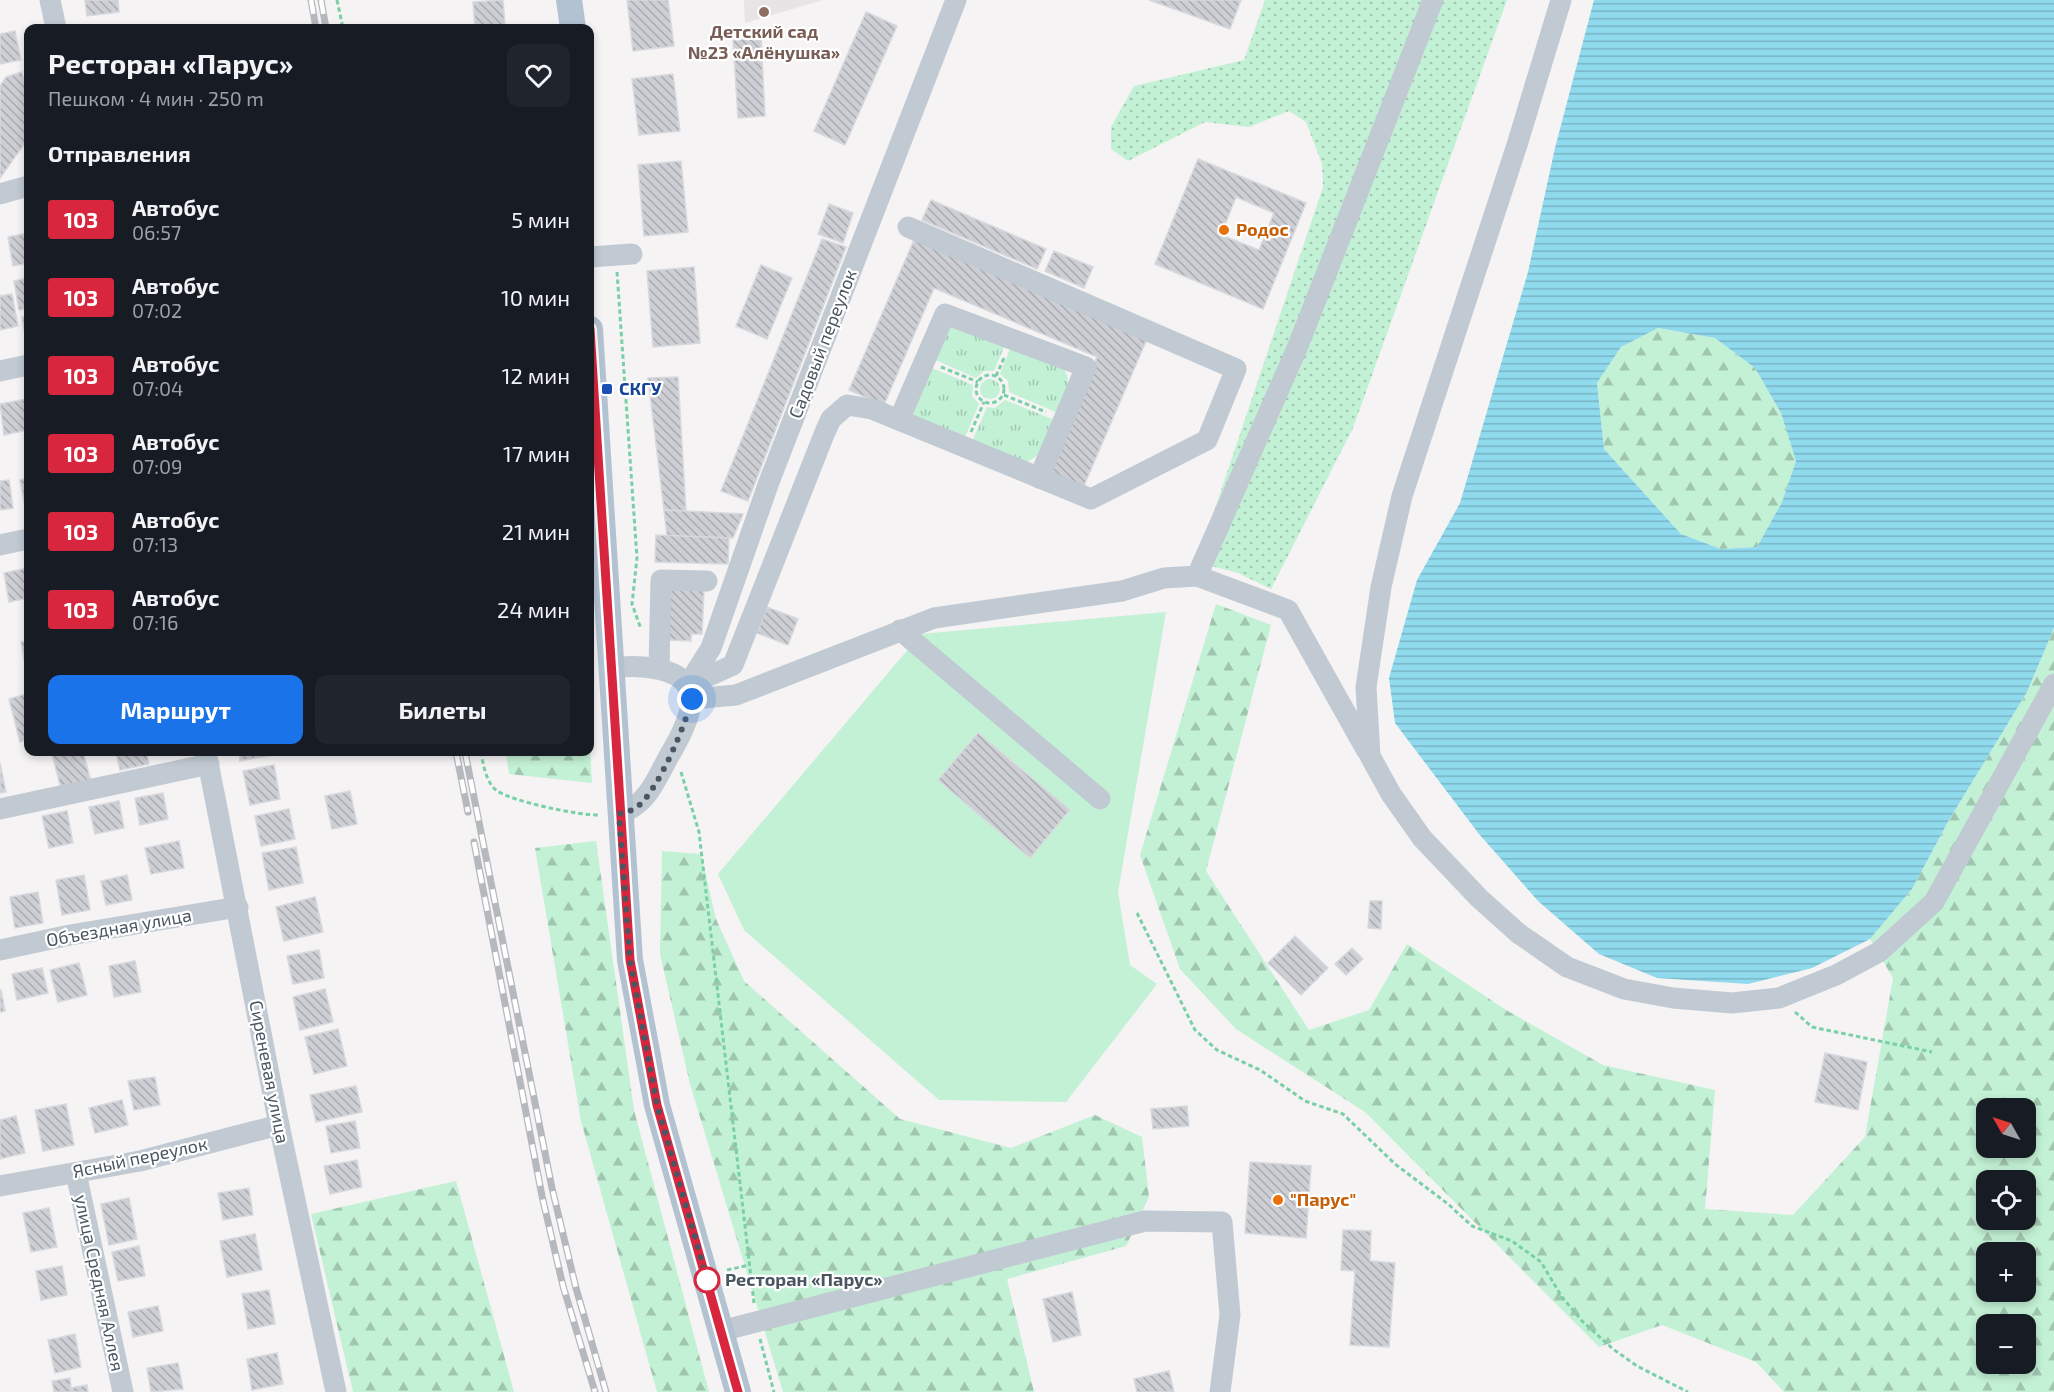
<!DOCTYPE html>
<html lang="ru">
<meta charset="utf-8">
<style>
:root{--surface:#171b24;--page:#20242c;--text:#f1f3f6;--muted:#9ea1a6;--accent:#1a73e8}
body{margin:0;font-family:"Exo 2",sans-serif;background:var(--page);color:var(--text);height:100vh;display:flex;flex-direction:column;font-size:22px;white-space:nowrap}
*{box-sizing:border-box;margin:0}
p{font-size:20px;color:var(--muted)}
.icon{flex:none;width:33px;height:33px;fill:none;stroke:currentColor;stroke-width:2;stroke-linecap:round;stroke-linejoin:round}
.map{position:relative;flex:1;overflow:hidden}
.details{position:absolute;left:24px;top:24px;width:570px;height:732px;display:flex;flex-direction:column;background:var(--surface);border-radius:12px;box-shadow:0 3px 9px #0003}
.details>*{flex:none}
.badge{padding:0 12px;border-radius:4px;font-size:21px;line-height:39px}
.needle{width:39px;rotate:309deg}
.fabs{position:absolute;left:1976px;top:1098px;display:grid;gap:12px}
.fabs a{display:grid;place-items:center;width:60px;height:60px;border-radius:12px;background:var(--surface);box-shadow:0 3px 9px #0003;font-size:30px}
.you{position:absolute;width:30px;height:30px;margin:-15px;border:4px solid #fff;border-radius:50%;background:#1a73e8;box-shadow:0 0 0 9px #1a73e833}
.map>.badge{position:absolute;translate:-50% -50%;box-shadow:0 0 0 3px #fff}
h2{padding:0 24px;font-size:22px;line-height:54px}
.round{display:grid;place-items:center;flex:none;width:63px;height:63px;border-radius:12px;background:var(--page)}
.summary{display:flex;align-items:center;justify-content:space-between;height:102px;padding:0 24px}
h1{font-size:28px;font-weight:700;line-height:45px}
.button{display:flex;gap:12px;margin-top:auto;padding:12px 24px}
.button a{flex:1;height:69px;border-radius:12px;background:var(--accent);color:#fff;font-size:24px;font-weight:700;line-height:69px;text-align:center}
.button a+a{background:var(--page);color:var(--text)}
ul{padding:0;list-style:none}
li{display:flex;align-items:center;gap:18px;height:78px;padding:0 24px}
li div{flex:1}
li b{display:block;font-size:22px}
li em{font-style:normal}
li .badge{min-width:66px;font-weight:700;text-align:center}
.map>svg:first-child{display:block}
.education{fill:#e6e4e5}
.grass{fill:url(#grass-tufts)}
.forest{fill:url(#forest-firs);fill-rule:evenodd}
.park{fill:url(#park-dots)}
.pitch{fill:#c3f1d5}
.water{fill:url(#water-rules);fill-rule:evenodd}
.building{fill:url(#building-back-hatch);stroke:#d7d9de;stroke-width:1.5;fill-rule:evenodd}
.lines{fill:none;stroke-linecap:round;stroke-linejoin:round}
.path{stroke:#7ad0a6;stroke-width:3;stroke-dasharray:4.5 3;stroke-linecap:butt}
.minor{stroke:#c1cad2;stroke-width:21}
.major{stroke:#b3c2d1;stroke-width:26}
.rail-casing{stroke:#b5b8bd;stroke-width:7}
.rail{stroke:#fff;stroke-width:4.5;stroke-dasharray:14;stroke-linecap:butt}
.line-casing{stroke:#fff;stroke-width:14}
.line{stroke:#d7263d;stroke-width:9}
.walk{stroke:#4a5661;stroke-width:6;stroke-dasharray:0 10.8}
.education-dot{fill:#8d6e63;stroke:#fff;stroke-width:2}
.food-dot{fill:#e8710a;stroke:#fff;stroke-width:2}
.transit-dot{fill:#1a4fb4;stroke:#fff;stroke-width:2}
.stop-dot{fill:#fff;stroke:#d7263d;stroke-width:3}
.labels{text-anchor:middle;stroke-width:4.5;stroke-linejoin:round;paint-order:stroke}
.education-label{font-size:18px;font-weight:bold;fill:#785e54;stroke:#fff}
.food-label{font-size:18px;font-weight:bold;fill:#c56008;stroke:#fff;text-anchor:start}
.street-label{font-size:18px;fill:#4a5661;stroke:#fff}
.transit-label{font-size:18px;font-weight:bold;fill:#164399;stroke:#fff;text-anchor:start}
.stop-label{font-size:18px;font-weight:bold;fill:#4a5661;stroke:#fff;text-anchor:start}
</style>
<div class="map">
<svg width="2054" height="1392" viewBox="0 0 2054 1392">
<defs>
<pattern id="grass-tufts" width="24" height="20" patternUnits="userSpaceOnUse" patternTransform="scale(1.5)"><rect width="24" height="20" fill="#c3f1d5"/><path d="M3 7l-1-3M5 7V3M7 7l1-3M15 17l-1-3M17 17v-4M19 17l1-3" fill="none" stroke="#a0c6b0"/></pattern>
<pattern id="forest-firs" width="22" height="20" patternUnits="userSpaceOnUse" patternTransform="scale(1.5)"><rect width="22" height="20" fill="#c3f1d5"/><path d="M5 1l3.5 6h-7zM16 11l3.5 6h-7z" fill="#a0c6b0"/></pattern>
<pattern id="park-dots" width="8" height="8" patternUnits="userSpaceOnUse" patternTransform="scale(1.5)"><rect width="8" height="8" fill="#c3f1d5"/><path d="M2 2h.1M6 6h.1" fill="none" stroke="#a0c6b0" stroke-width="1.8" stroke-linecap="round"/></pattern>
<pattern id="water-rules" width="6" height="5" patternUnits="userSpaceOnUse" patternTransform="scale(1.5)"><rect width="6" height="5" fill="#90daee"/><path d="M0 2.5h6" fill="none" stroke="#78b4c4"/></pattern>
<pattern id="building-back-hatch" width="6" height="6" patternUnits="userSpaceOnUse" patternTransform="scale(1.5)"><rect width="6" height="6" fill="#cdcfd5"/><path d="M-1 5l2 2M0 0l6 6M5-1l2 2" fill="none" stroke="#a8abb0"/></pattern>
</defs>
<rect width="100%" height="100%" fill="#f5f3f3"/>
<path class="education" d="M744,0H823L745,23Z"/>
<g class="grass">
<path d="M948,326L1006,342L994,371H984L976,378L931,358Z"/>
<path d="M1012,344L1063,368C1074,383 1064,398 1058,413L1009,392L1008,381L1000,374Z"/>
<path d="M927,366L973,385L972,396L979,404L963,442L911,419Z"/>
<circle cx="990" cy="389" r="10"/>
<path d="M1005,400L1055,420C1047,438 1043,459 1022,463L971,444L987,407L995,408Z"/>
</g>
<g class="forest">
<path d="M1658,328L1715,338L1755,368L1781,413L1796,461L1782,502L1757,547L1721,549L1681,534L1604,449L1597,383L1621,347Z"/>
<path d="M1216,604L1271,625L1206,871L1309,1030L1369,1010L1407,944L1506,1010L1603,1065L1715,1090L1705,1209L1793,1215L1865,1137L1893,978L1870,939L1912,889L1949,820L2027,692L2054,628V1392H1784L1756,1362L1662,1325L1599,1347L1365,1112L1236,1029L1180,969L1140,855ZM1986,1108H2025V1148H1986ZM1986,1180H2025V1220H1986ZM1986,1252H2025V1292H1986ZM1986,1324H2025V1364H1986Z"/>
<path d="M590,747L592,783L509,774L506,752H590Z"/>
<path d="M596,841L634,1110L709,1392H657L581,1121L535,848Z"/>
<path d="M662,851L701,854L716,919L744,981L900,1119L1011,1148L1095,1115L1142,1137L1149,1197L1126,1246L1007,1279L1034,1392H783L690,1084L660,954Z"/>
<path d="M456,1181L514,1392H353L311,1214Z"/>
</g>
<path class="park" d="M1265,0H1507L1353,428L1271,589L1238,573L1197,562L1323,187L1322,164L1306,122L1289,111L1249,127L1205,122L1128,161L1111,149V127L1134,86L1244,60Z"/>
<path class="pitch" d="M1166,612L1118,892L1130,965L1157,984L1066,1102L939,1100L744,930L718,874L921,634Z"/>
<path class="water" d="M1594,0H2054V628L2027,692L1949,820L1912,889L1870,939L1812,968L1748,984L1657,978L1599,954L1538,901L1479,834L1395,723L1389,678L1417,580L1460,503L1528,272L1555,148ZM1658,328L1715,338L1755,368L1781,413L1796,461L1782,502L1757,547L1721,549L1681,534L1604,449L1597,383L1621,347Z"/>
<g class="building">
<path d="M85,0H118L119,12L87,16Z"/>
<path d="M503,0L505,25L475,27L473,2Z"/>
<path d="M627,0H668L674,46L633,51Z"/>
<path d="M1149,0H1241L1230,29Z"/>
<path d="M866,12L897,26L845,145L814,131Z"/>
<path d="M15,31L21,60L0,64V34Z"/>
<path d="M761,38L765,116L738,118L733,40Z"/>
<path d="M22,72L28,98V139L0,178V86L6,77Z"/>
<path d="M673,74L680,131L639,135L632,79Z"/>
<path d="M1198,159L1306,203L1263,309L1155,264ZM1236,197L1274,213L1259,250L1221,235Z"/>
<path d="M681,161L688,232L644,236L638,165Z"/>
<path d="M931,200L1046,249L1037,269L922,220Z"/>
<path d="M829,204L853,213L843,243L818,234Z"/>
<path d="M28,233V263L13,266L8,237Z"/>
<path d="M822,239L846,247L748,501L721,491Z"/>
<path d="M914,240L1147,339L1083,488L1048,473L1097,357L934,288L884,405L849,390Z"/>
<path d="M1054,251L1093,267L1084,288L1045,271Z"/>
<path d="M761,265L792,278L767,339L736,326Z"/>
<path d="M694,267L700,343L653,347L647,271Z"/>
<path d="M28,278V308L19,310L14,281Z"/>
<path d="M12,294L18,326L0,330V296Z"/>
<path d="M28,316V352L22,317Z"/>
<path d="M678,377L686,511L664,510L648,378Z"/>
<path d="M27,399L28,430L4,435L0,404Z"/>
<path d="M28,478V511H26L20,480Z"/>
<path d="M9,480L13,508L0,510V481Z"/>
<path d="M664,510L686,511L743,514L733,538L667,536Z"/>
<path d="M656,535L729,538L728,564L655,562Z"/>
<path d="M28,568V598L9,602L4,573Z"/>
<path d="M670,589L704,590L702,634H691V641L668,640Z"/>
<path d="M767,607L798,619L788,645L757,633Z"/>
<path d="M28,641V668L26,669L21,642Z"/>
<path d="M26,694L28,739L20,742L9,699Z"/>
<path d="M978,733L1070,810L1030,858L938,780Z"/>
<path d="M61,752H83L91,781L61,789L52,754Z"/>
<path d="M116,752H146L149,764L120,770Z"/>
<path d="M239,752H273V755L240,761Z"/>
<path d="M0,763L6,792L0,793Z"/>
<path d="M274,765L280,799L250,805L243,771Z"/>
<path d="M350,791L357,824L332,829L325,796Z"/>
<path d="M163,793L168,819L140,825L135,798Z"/>
<path d="M119,801L124,828L95,834L89,807Z"/>
<path d="M289,809L295,839L261,846L255,816Z"/>
<path d="M67,811L73,843L49,848L42,816Z"/>
<path d="M179,841L184,868L151,874L145,848Z"/>
<path d="M296,847L303,883L269,890L262,853Z"/>
<path d="M84,875L90,910L62,915L56,880Z"/>
<path d="M127,875L132,900L106,905L101,881Z"/>
<path d="M38,892L43,923L15,928L10,897Z"/>
<path d="M315,897L323,932L284,941L276,907Z"/>
<path d="M1370,901H1382L1381,929L1368,928Z"/>
<path d="M1295,936L1328,968L1301,995L1268,963Z"/>
<path d="M1352,948L1363,959L1346,975L1335,964Z"/>
<path d="M319,950L324,978L293,984L287,956Z"/>
<path d="M135,961L141,992L114,997L109,966Z"/>
<path d="M79,963L87,995L58,1002L50,970Z"/>
<path d="M42,968L48,993L17,1000L12,974Z"/>
<path d="M325,989L333,1022L300,1030L293,997Z"/>
<path d="M1,990L5,1011L0,1012V991Z"/>
<path d="M338,1029L347,1066L314,1074L305,1037Z"/>
<path d="M1825,1053L1867,1062L1858,1110L1815,1102Z"/>
<path d="M155,1077L160,1105L134,1110L128,1081Z"/>
<path d="M356,1086L362,1112L316,1122L310,1095Z"/>
<path d="M122,1100L128,1125L95,1133L89,1108Z"/>
<path d="M66,1104L74,1145L43,1151L35,1110Z"/>
<path d="M1187,1106L1189,1126L1153,1129L1151,1109Z"/>
<path d="M16,1116L25,1153L0,1159V1120Z"/>
<path d="M355,1121L360,1148L331,1153L326,1126Z"/>
<path d="M357,1160L362,1187L330,1194L324,1166Z"/>
<path d="M1250,1162L1311,1166L1306,1238L1245,1233Z"/>
<path d="M249,1188L253,1215L223,1220L218,1193Z"/>
<path d="M129,1198L137,1239L109,1245L101,1204Z"/>
<path d="M49,1208L57,1247L31,1252L23,1213Z"/>
<path d="M1343,1230L1371,1231L1370,1261L1395,1263L1389,1347L1350,1345L1355,1271L1341,1270Z"/>
<path d="M255,1234L262,1270L227,1277L220,1241Z"/>
<path d="M139,1246L145,1276L118,1281L112,1252Z"/>
<path d="M62,1266L67,1295L41,1300L36,1271Z"/>
<path d="M269,1290L275,1324L248,1329L242,1294Z"/>
<path d="M1072,1292L1081,1335L1053,1342L1043,1299Z"/>
<path d="M158,1306L163,1331L133,1337L128,1312Z"/>
<path d="M75,1334L81,1367L55,1373L48,1340Z"/>
<path d="M277,1353L283,1384L252,1390L247,1359Z"/>
<path d="M178,1363L183,1389L151,1392L147,1368Z"/>
<path d="M1169,1371L1174,1392H1137L1134,1379Z"/>
<path d="M70,1378L71,1388L87,1385L88,1392H54L52,1381Z"/>
</g>
<g class="lines">
<g class="path">
<path d="M337,0L343,28"/>
<path d="M617,272L637,558L632,604L641,629"/>
<path d="M941,367L978,382"/>
<circle cx="990" cy="389" r="14"/>
<path d="M996,376L1005,356"/>
<path d="M1004,395L1046,412"/>
<path d="M971,432L984,402"/>
<path d="M481,752C483,764 486,782 496,790C509,801 581,816 600,815"/>
<path d="M681,772L699,832L754,1303"/>
<path d="M1137,913L1195,1030L1217,1050L1260,1070L1305,1101L1343,1114L1395,1164L1448,1204L1472,1226L1512,1241L1541,1262L1562,1297L1582,1321L1613,1349L1637,1366L1688,1392"/>
<path d="M1795,1012L1812,1027L1932,1052"/>
<path d="M727,1270L749,1265"/>
<path d="M760,1339L774,1392"/>
</g>
<g class="minor">
<path d="M50,0L56,28"/>
<path d="M1561,0L1517,145L1402,496L1381,587L1366,687L1370,756L1391,794L1422,838L1479,898L1518,933L1567,967L1624,989L1673,998L1732,1003L1779,998L1836,975L1879,952L1934,902L2054,684"/>
<path d="M0,194L28,186"/>
<path d="M590,257L632,254"/>
<path d="M0,371L28,365"/>
<path d="M899,420L945,314L1086,367L1039,478"/>
<path d="M0,545L28,539"/>
<path d="M1197,576L1298,346L1433,0"/>
<path d="M900,630L1100,799"/>
<path d="M610,668C633,665 692,664 691,700C691,718 678,741 669,756C654,783 649,802 619,815"/>
<path d="M659,668L661,580L707,581"/>
<path d="M687,686L733,665L825,432L831,419L847,405L872,409L1091,499L1207,440L1236,369L908,227"/>
<path d="M687,686L711,648L769,482L956,0"/>
<path d="M692,699L736,695L934,618L1122,591L1164,578L1197,576L1288,610L1367,751"/>
<path d="M206,752L279,1125L336,1392"/>
<path d="M0,809L209,764"/>
<path d="M0,950L70,935L238,907"/>
<path d="M76,1173L123,1392"/>
<path d="M0,1186L140,1161L279,1125"/>
<path d="M721,1331L1145,1221L1222,1222L1230,1315L1220,1392"/>
</g>
<g class="major">
<path d="M569,0L573,28"/>
<path d="M590,329L630,960L657,1105L738,1392"/>
</g>
<g class="rail-casing">
<g id="rail">
<path d="M311,0L316,28"/>
<path d="M321,0L326,28"/>
<path d="M456,752L468,812"/>
<path d="M465,752L552,1188L576,1288L606,1392"/>
<path d="M474,842L542,1196L563,1286L595,1392"/>
</g>
</g>
<use href="#rail" class="rail"/>
</g>
<g class="lines">
<g class="line-casing">
<path id="line" d="M590,329L630,960L657,1105L738,1392"/>
</g>
<use href="#line" class="line"/>
<path class="walk" d="M692,699C685,726 658,791 637,807C632,811 625,812 619,814L630,960L657,1105L709,1286L707,1280"/>
</g>
<circle class="education-dot" cx="764" cy="12" r="6"/>
<g class="food-dot">
<circle cx="1224" cy="230" r="6"/>
<circle cx="1278" cy="1200" r="6"/>
</g>
<rect class="transit-dot" x="601" y="383" width="12" height="12" rx="3"/>
<circle class="stop-dot" cx="707" cy="1280" r="12"/>
<g class="labels">
<g class="education-label">
<text x="764" y="38">Детский сад<tspan x="764" dy="21">№23 «Алёнушка»</tspan></text>
</g>
<g class="food-label">
<text x="1236" y="236">Родос</text>
<text x="1290" y="1206">"Парус"</text>
</g>
<g class="street-label">
<text transform="translate(823 344) rotate(-69)" y="6">Садовый переулок</text>
<text transform="translate(119 928) rotate(-10)" y="6">Объездная улица</text>
<text transform="translate(269 1072) rotate(79)" y="6">Сиреневая улица</text>
<text transform="translate(140 1158) rotate(-12)" y="6">Ясный переулок</text>
<text transform="translate(99 1283) rotate(78)" y="6">улица Средняя Аллея</text>
</g>
<g class="transit-label">
<text x="619" y="395">СКГУ</text>
</g>
<g class="stop-label">
<text x="725" y="1286">Ресторан «Парус»</text>
</g>
</g>
</svg>
<div class="fabs">
<a><svg class="needle" viewBox="-14 -14 28 28"><path d="M0-13l5 13h-10z" fill="#e53935"/><path d="M0 13l5-13h-10z" fill="#9ea1a6"/></svg></a>
<a><svg class="icon" aria-label="locate" viewBox="0 0 24 24"><circle cx="12" cy="12" r="6"/><path d="M12 2v4M12 18v4M2 12h4M18 12h4"/></svg></a>
<a>+</a>
<a>−</a>
</div>
<div class="you" style="left:692px;top:699px"></div>
<section class="details">
<div class="summary"><div><h1>Ресторан «Парус»</h1><p>Пешком · 4 мин · 250 m</p></div><a class="round"><svg class="icon" aria-label="heart" viewBox="0 0 24 24"><path d="M12 20l-8-8c-3-5 5-10 8-4 3-6 11-1 8 4z"/></svg></a></div>
<h2>Отправления</h2>
<ul>
<li><span class="badge" style="background:#d7263d;color:#fff">103</span><div><b>Автобус</b><p>06:57</p></div><em>5 мин</em></li>
<li><span class="badge" style="background:#d7263d;color:#fff">103</span><div><b>Автобус</b><p>07:02</p></div><em>10 мин</em></li>
<li><span class="badge" style="background:#d7263d;color:#fff">103</span><div><b>Автобус</b><p>07:04</p></div><em>12 мин</em></li>
<li><span class="badge" style="background:#d7263d;color:#fff">103</span><div><b>Автобус</b><p>07:09</p></div><em>17 мин</em></li>
<li><span class="badge" style="background:#d7263d;color:#fff">103</span><div><b>Автобус</b><p>07:13</p></div><em>21 мин</em></li>
<li><span class="badge" style="background:#d7263d;color:#fff">103</span><div><b>Автобус</b><p>07:16</p></div><em>24 мин</em></li>
</ul>
<div class="button"><a>Маршрут</a><a>Билеты</a></div>
</section>
</div>
